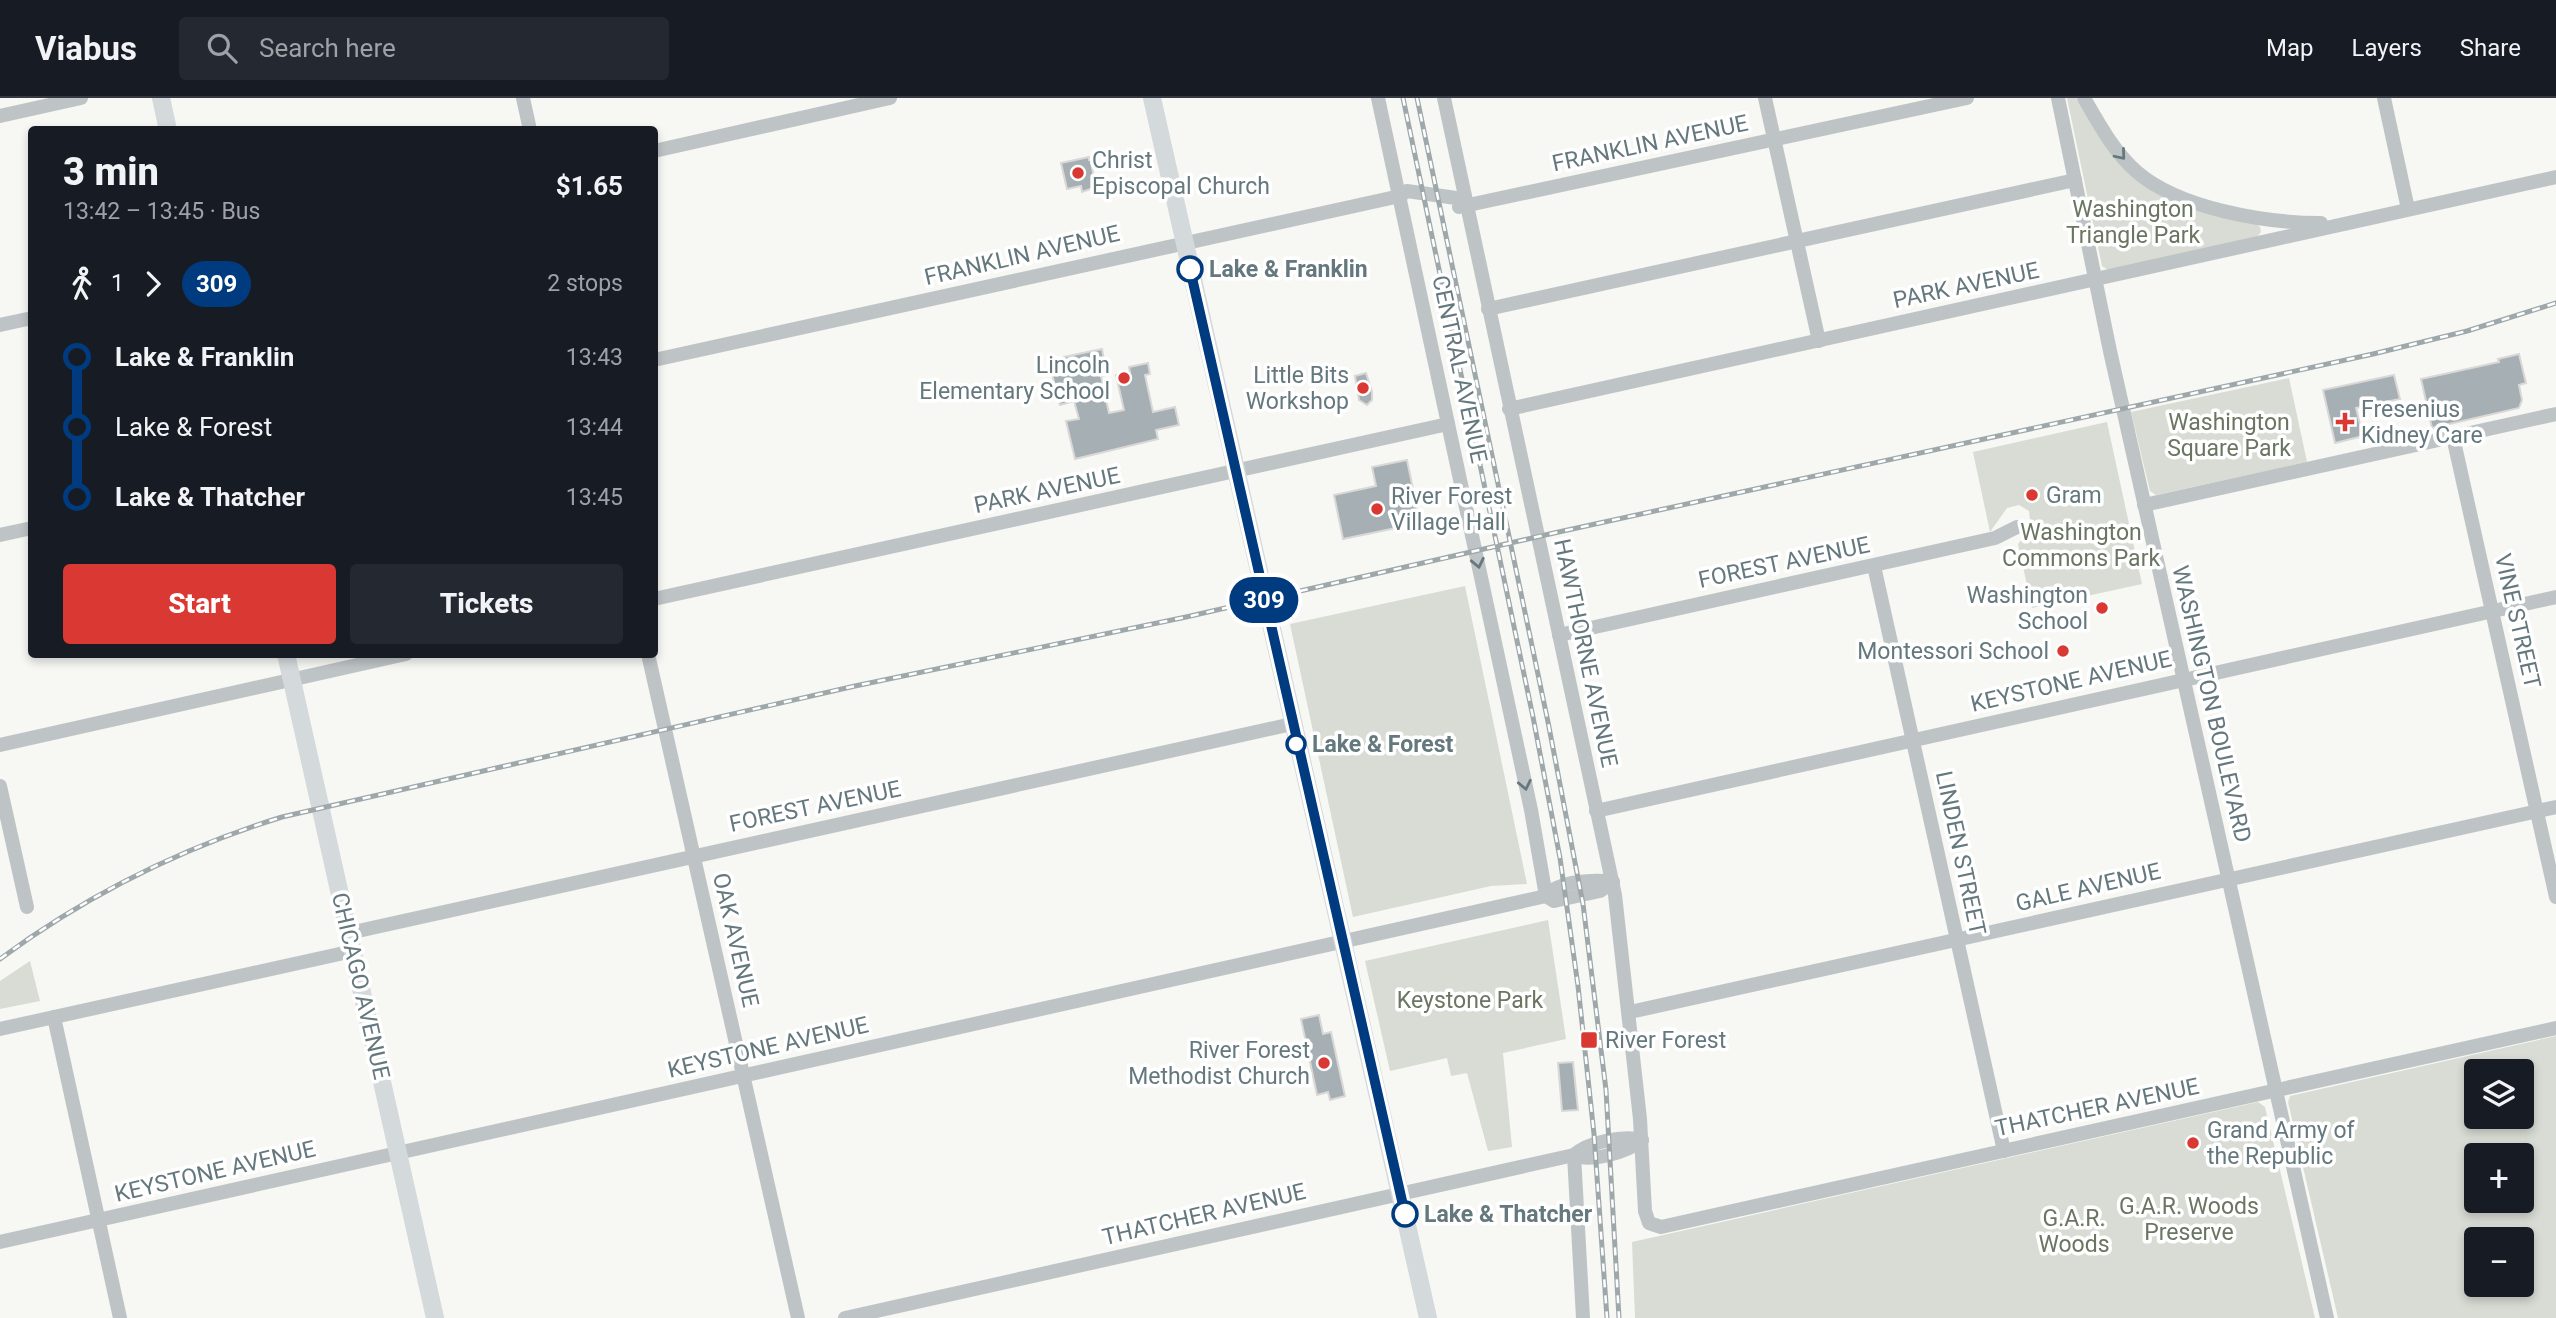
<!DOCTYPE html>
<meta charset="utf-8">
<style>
:root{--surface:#171b24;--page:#242831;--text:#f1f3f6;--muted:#9ea1a6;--line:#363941;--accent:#d93932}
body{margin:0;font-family:Roboto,sans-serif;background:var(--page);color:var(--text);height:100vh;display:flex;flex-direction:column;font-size:26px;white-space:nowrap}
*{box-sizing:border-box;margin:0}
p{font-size:23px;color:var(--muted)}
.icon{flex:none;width:38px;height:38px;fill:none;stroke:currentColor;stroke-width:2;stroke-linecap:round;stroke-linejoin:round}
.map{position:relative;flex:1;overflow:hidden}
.drawer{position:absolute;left:28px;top:28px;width:630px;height:532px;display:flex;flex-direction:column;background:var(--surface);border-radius:7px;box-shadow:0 4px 10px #0003}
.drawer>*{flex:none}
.badge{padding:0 14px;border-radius:23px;font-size:24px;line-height:46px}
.buttons{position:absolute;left:2464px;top:961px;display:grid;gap:14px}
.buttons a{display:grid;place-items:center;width:70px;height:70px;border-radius:7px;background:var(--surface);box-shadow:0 4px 10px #0003;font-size:35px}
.map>.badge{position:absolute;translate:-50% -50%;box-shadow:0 0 0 4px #fff}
.legs{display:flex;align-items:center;gap:10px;height:77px;padding:0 35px;font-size:23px}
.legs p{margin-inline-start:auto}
.headline{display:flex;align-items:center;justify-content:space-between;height:119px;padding:0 35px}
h1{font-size:38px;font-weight:800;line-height:52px}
.cta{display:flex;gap:14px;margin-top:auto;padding:14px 35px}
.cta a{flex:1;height:80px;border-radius:7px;background:var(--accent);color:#fff;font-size:28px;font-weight:800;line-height:80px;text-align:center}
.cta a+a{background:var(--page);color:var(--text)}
ul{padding:0 35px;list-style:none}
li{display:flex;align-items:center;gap:24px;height:70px;font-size:26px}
li i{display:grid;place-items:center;width:10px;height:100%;margin:0 9px;background:currentColor}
li i::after{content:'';width:18px;height:18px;margin:-9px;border:5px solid;border-radius:50%;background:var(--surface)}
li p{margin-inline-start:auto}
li:first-child i{background:linear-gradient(#0000 50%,currentColor 0)}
li:last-child i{background:linear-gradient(currentColor 50%,#0000 0)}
header{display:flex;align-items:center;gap:42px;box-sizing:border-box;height:98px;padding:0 35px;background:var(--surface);border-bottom:2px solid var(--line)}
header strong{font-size:33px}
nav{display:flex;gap:38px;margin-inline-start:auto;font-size:24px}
.search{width:490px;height:63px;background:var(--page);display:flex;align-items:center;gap:18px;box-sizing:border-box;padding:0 24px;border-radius:7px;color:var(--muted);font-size:26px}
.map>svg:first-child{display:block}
.green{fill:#d8dcd4;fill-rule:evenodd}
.building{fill:#a6b0b4;stroke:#d9d8d7;stroke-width:2}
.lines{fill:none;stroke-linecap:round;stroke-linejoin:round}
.minor{stroke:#bec4c6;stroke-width:14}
.major{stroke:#d4d9db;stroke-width:18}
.rail-casing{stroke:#9ea8ab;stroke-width:5}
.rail{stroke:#fff;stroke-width:2.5;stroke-dasharray:8;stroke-linecap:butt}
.oneway{stroke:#64787e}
.line-1-casing{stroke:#fff;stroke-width:16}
.line-1{stroke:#003b80;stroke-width:10}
.poi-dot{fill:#d93932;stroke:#fff;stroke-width:2.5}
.stop-1-dot{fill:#fff;stroke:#003b80;stroke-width:3.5}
.labels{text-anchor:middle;stroke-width:7;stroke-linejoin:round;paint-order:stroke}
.street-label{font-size:23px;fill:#64787e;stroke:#fff}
.poi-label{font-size:23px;fill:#64787e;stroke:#fff;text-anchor:start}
.park-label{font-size:23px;fill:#6a7662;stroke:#fff}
.stop-label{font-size:23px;font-weight:bold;fill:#64787e;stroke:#fff;text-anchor:start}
</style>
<header>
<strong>Viabus</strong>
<div class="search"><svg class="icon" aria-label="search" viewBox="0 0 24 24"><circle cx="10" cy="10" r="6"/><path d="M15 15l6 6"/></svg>Search here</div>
<nav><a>Map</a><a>Layers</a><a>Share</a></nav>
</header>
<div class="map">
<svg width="2556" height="1220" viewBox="0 0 2556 1220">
<rect width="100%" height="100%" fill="#f7f7f4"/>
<g class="green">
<path d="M2067,0H2076L2105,46L2138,79L2256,126L2260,129L2261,134L2257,139L2108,172L2102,168Z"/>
<path d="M2289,280L2307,364L2156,397L2150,393L2131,314Z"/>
<path d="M2107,324L2142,486L2032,510L2018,446L2031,431L2029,413L2019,407L2007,410L1990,434L1973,354Z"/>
<path d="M1465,488L1527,786L1491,788L1353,819L1290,526Z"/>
<path d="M1548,822L1566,941L1503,955L1512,1049L1488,1053L1467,975L1451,978L1447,960L1390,973L1365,863Z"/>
<path d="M30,863L40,903L0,911V883Z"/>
<path d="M2556,938V1220H2338L2288,1004L2290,998ZM2476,973H2522V1018H2476ZM2476,1057H2522V1102H2476ZM2476,1141H2522V1186H2476Z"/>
<path d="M2258,1004L2265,1009L2315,1220H1635L1632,1144Z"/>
</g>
<g class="building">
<path d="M1089,59V62L1093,61L1092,70L1096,89L1082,94L1081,88L1067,91L1061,65Z"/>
<path d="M1102,251L1107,277L1101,278L1109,315L1124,312L1116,277L1130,274L1129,269L1148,265L1150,276L1145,277L1153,314L1175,309L1179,327L1156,332L1158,341L1075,361L1066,323L1079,321L1074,303L1060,307L1051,272L1064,259Z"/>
<path d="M2519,256L2526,285L2519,287L2522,302L2519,310L2432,330L2421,281L2499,264L2498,261Z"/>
<path d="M1366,275L1372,294V302L1367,307L1359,302L1355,278Z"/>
<path d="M2394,277L2400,301L2356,310L2363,338L2335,345L2323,292Z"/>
<path d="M1407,362L1420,425L1343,441L1334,397L1376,388L1372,369Z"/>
<path d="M1319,917L1323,936L1331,934L1345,998L1330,1002L1328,994L1317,997L1301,921Z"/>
<path d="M1573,964L1578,1012L1562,1013L1558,965Z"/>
</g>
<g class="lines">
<g class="minor">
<path d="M523,0L530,32"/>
<path d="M1378,0L1531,712L1546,798"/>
<path d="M1444,0L1615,797L1640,1021L1645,1113L1649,1125L1661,1129L2556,930"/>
<path d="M1765,0L1819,243"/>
<path d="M2058,0L2110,253L2327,1220"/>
<path d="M2084,0C2099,26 2114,54 2137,74C2180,111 2266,125 2321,125"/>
<path d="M2384,0L2408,111"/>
<path d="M0,18L81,0"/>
<path d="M654,53L890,0"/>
<path d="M1459,109L1967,0"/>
<path d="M1488,211L2075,82"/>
<path d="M0,227L32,220"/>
<path d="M654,262L1400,98L1407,93L1456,100L1466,107"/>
<path d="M1509,311L2556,79"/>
<path d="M2453,339L2556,799"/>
<path d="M2144,407L2556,316"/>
<path d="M0,437L32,430"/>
<path d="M1874,468L2004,1053"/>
<path d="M654,501L1448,326"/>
<path d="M1559,537L1995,440L2017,429"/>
<path d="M648,556L798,1220"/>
<path d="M0,647L406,556"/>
<path d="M0,688L27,809"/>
<path d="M1596,713L2556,499"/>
<path d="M1546,798L1554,803L1600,793L1613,784"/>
<path d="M349,835L1292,626"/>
<path d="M1630,914L2556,709"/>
<path d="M54,919L120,1220"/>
<path d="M0,931L353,853"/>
<path d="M1574,1057L1583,1220"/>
<path d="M1574,1057C1591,1065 1627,1054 1642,1042"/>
<path d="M0,1144L1546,798C1558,783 1594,781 1613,784"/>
<path d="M845,1220L1574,1057C1588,1044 1623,1037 1642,1042"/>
</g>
<g class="major">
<path d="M161,0L168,32"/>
<path d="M1152,0L1428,1220"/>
<path d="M286,556L435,1220"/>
</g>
<g class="rail-casing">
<g id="rail">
<path d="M1403,0L1533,619L1560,760L1578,888L1594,1036L1607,1220"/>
<path d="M1417,0L1548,624L1583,806L1606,992L1619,1220"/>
<path d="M0,861C87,797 179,751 282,719L855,588L1186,519L1554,435L2373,256L2467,233L2556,205"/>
</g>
</g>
<use href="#rail" class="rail"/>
</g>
<defs><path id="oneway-chevron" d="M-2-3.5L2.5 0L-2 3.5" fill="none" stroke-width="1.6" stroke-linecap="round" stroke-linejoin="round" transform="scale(1.75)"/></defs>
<g class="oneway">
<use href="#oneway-chevron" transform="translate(2121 57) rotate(50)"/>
<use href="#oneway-chevron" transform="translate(1478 465) rotate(78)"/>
<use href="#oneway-chevron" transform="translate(1525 687) rotate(78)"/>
</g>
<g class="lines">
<g class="line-1-casing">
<path id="line-1" d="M1190,171L1405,1116"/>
</g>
<use href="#line-1" class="line-1"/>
</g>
<g class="poi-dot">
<circle cx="1078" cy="75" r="7"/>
<circle cx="1124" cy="280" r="7"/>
<circle cx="1363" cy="290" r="7"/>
<path d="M2341.5 313.5h7v7h7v7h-7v7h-7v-7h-7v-7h7z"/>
<circle cx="2032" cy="397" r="7"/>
<circle cx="1377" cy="411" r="7"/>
<circle cx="2102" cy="510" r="7"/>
<circle cx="2063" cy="553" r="7"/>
<rect x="1580" y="933" width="18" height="18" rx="3.5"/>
<circle cx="1324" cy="965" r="7"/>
<circle cx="2193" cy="1045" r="7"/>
</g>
<g class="stop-1-dot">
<circle cx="1190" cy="171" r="12"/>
<circle cx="1296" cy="646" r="9"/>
<circle cx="1405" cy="1116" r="12"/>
</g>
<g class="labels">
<g class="street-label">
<text transform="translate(1650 45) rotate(-12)" y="8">FRANKLIN AVENUE</text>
<text transform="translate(1022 157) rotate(-13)" y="8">FRANKLIN AVENUE</text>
<text transform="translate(1966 187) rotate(-12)" y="8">PARK AVENUE</text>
<text transform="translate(1460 271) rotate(78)" y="8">CENTRAL AVENUE</text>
<text transform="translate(1047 392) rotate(-12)" y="8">PARK AVENUE</text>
<text transform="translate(1784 464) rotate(-12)" y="8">FOREST AVENUE</text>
<text transform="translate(2518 523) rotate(77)" y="8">VINE STREET</text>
<text transform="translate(1586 555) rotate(78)" y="8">HAWTHORNE AVENUE</text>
<text transform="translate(2071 583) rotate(-13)" y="8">KEYSTONE AVENUE</text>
<text transform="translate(2212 606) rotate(77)" y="8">WASHINGTON BOULEVARD</text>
<text transform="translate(815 708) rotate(-12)" y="8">FOREST AVENUE</text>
<text transform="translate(1961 755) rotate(78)" y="8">LINDEN STREET</text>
<text transform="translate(2088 789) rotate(-13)" y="8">GALE AVENUE</text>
<text transform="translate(736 842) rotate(77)" y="8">OAK AVENUE</text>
<text transform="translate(361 888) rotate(77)" y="8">CHICAGO AVENUE</text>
<text transform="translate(768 949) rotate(-13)" y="8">KEYSTONE AVENUE</text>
<text transform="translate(2097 1009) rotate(-12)" y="8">THATCHER AVENUE</text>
<text transform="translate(215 1073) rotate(-13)" y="8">KEYSTONE AVENUE</text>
<text transform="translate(1204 1116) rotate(-13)" y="8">THATCHER AVENUE</text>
</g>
<g class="poi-label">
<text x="1092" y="70">Christ<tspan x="1092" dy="26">Episcopal Church</tspan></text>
<text x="1110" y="275" text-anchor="end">Lincoln<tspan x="1110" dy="26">Elementary School</tspan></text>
<text x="1349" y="285" text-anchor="end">Little Bits<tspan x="1349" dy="26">Workshop</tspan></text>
<text x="2361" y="319">Fresenius<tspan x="2361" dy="26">Kidney Care</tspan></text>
<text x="2046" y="405">Gram</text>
<text x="1391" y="406">River Forest<tspan x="1391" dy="26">Village Hall</tspan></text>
<text x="2088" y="505" text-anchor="end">Washington<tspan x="2088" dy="26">School</tspan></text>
<text x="2049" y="561" text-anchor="end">Montessori School</text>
<text x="1605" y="950">River Forest</text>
<text x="1310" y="960" text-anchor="end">River Forest<tspan x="1310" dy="26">Methodist Church</tspan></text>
<text x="2207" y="1040">Grand Army of<tspan x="2207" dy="26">the Republic</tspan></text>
</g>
<g class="park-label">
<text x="2133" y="119">Washington<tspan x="2133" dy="26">Triangle Park</tspan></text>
<text x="2229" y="332">Washington<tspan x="2229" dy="26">Square Park</tspan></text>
<text x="2081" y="442">Washington<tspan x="2081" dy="26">Commons Park</tspan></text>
<text x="1470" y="910">Keystone Park</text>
<text x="2189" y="1116">G.A.R. Woods<tspan x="2189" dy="26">Preserve</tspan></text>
<text x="2074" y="1128">G.A.R.<tspan x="2074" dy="26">Woods</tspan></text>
</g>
<g class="stop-label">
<text x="1209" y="179">Lake &amp; Franklin</text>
<text x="1312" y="654">Lake &amp; Forest</text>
<text x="1424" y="1124">Lake &amp; Thatcher</text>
</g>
</g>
</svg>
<div class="buttons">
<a><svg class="icon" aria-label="layers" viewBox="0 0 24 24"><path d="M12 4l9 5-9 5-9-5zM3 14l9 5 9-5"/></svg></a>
<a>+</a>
<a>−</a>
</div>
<b class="badge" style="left:1264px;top:502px;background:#003b80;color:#fff">309</b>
<section class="drawer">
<div class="headline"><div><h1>3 min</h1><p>13:42 – 13:45 · Bus</p></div><b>$1.65</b></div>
<div class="legs"><svg class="icon" aria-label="walk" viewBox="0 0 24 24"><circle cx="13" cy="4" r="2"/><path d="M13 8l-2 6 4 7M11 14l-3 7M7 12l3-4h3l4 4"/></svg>1<svg class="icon" aria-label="forward" viewBox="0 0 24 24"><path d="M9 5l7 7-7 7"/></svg><b class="badge" style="background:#003b80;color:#fff">309</b><p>2 stops</p></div>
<ul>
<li><i style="color:#003b80"></i><b>Lake &amp; Franklin</b><p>13:43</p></li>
<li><i style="color:#003b80"></i><span>Lake &amp; Forest</span><p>13:44</p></li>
<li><i style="color:#003b80"></i><b>Lake &amp; Thatcher</b><p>13:45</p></li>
</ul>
<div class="cta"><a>Start</a><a>Tickets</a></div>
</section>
</div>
